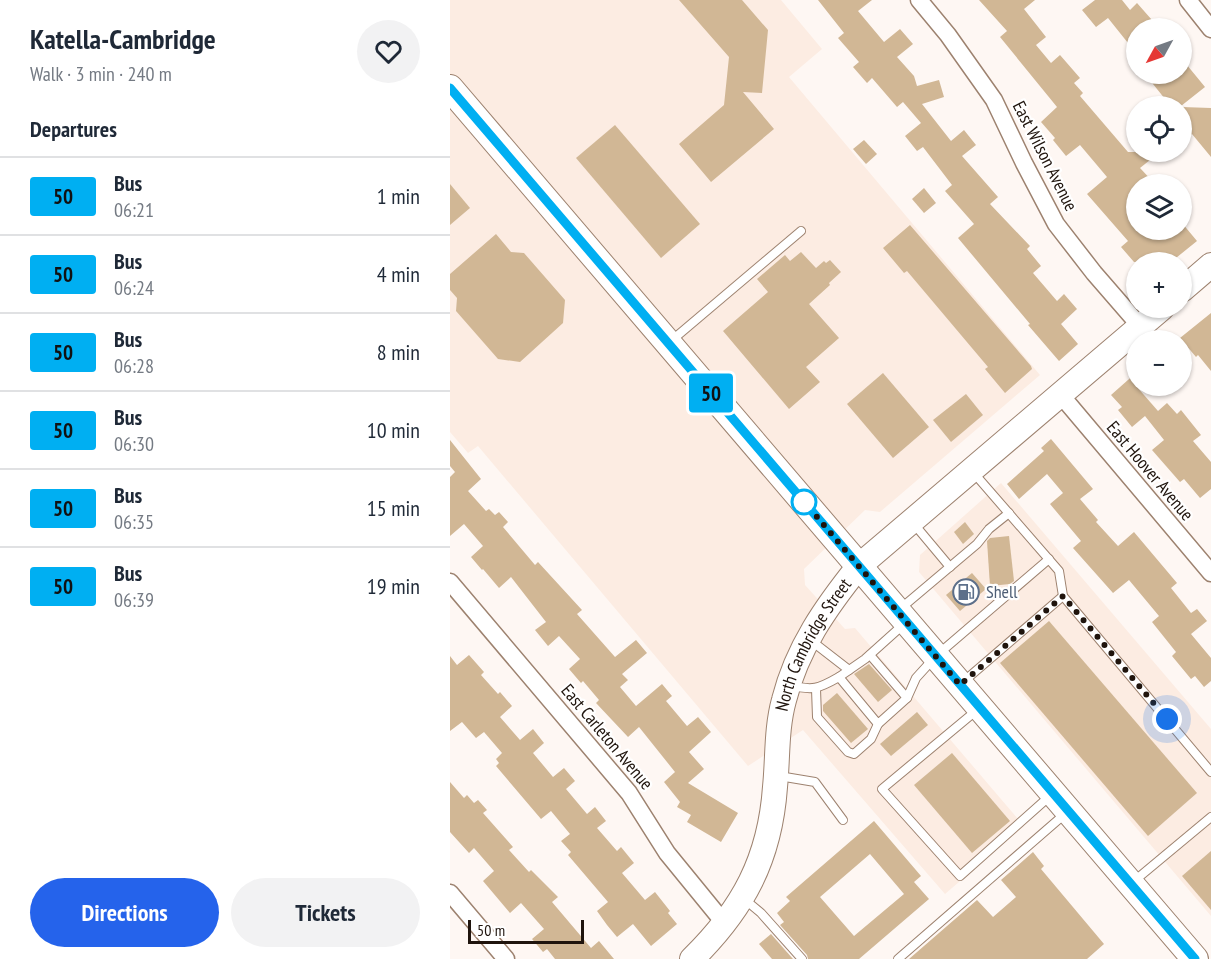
<!DOCTYPE html>
<meta charset="utf-8">
<style>
:root{--surface:#fff;--page:#f2f2f3;--text:#1f2937;--muted:#747a83;--line:#e0e1e3;--accent:#2563eb}
body{margin:0;font-family:"PT Sans Narrow",sans-serif;background:var(--page);color:var(--text);height:100vh;display:flex;flex-direction:column;font-size:22px;white-space:nowrap}
*{box-sizing:border-box;margin:0}
p{font-size:20px;color:var(--muted)}
.icon{flex:none;width:33px;height:33px;fill:none;stroke:currentColor;stroke-width:2;stroke-linecap:round;stroke-linejoin:round}
.map{position:relative;flex:1;overflow:hidden}
.details{display:flex;flex-direction:column;background:var(--surface);width:450px}
.details>*{flex:none}
.badge{padding:0 12px;border-radius:4px;font-size:21px;line-height:39px}
.needle{width:39px;rotate:230deg}
.controls{position:absolute;left:676px;top:18px;display:grid;gap:12px}
.controls a{display:grid;place-items:center;width:66px;height:66px;border-radius:50%;background:var(--surface);box-shadow:0 2px 4px #0004;font-size:30px}
.scale{position:absolute;left:18px;bottom:15px;width:116px;box-sizing:border-box;padding-left:6px;border:3px solid #1f140d;border-top:0;font-size:16px;line-height:21px;white-space:nowrap;color:#1f140d;-webkit-text-stroke:4px #fff;paint-order:stroke}
.you{position:absolute;width:30px;height:30px;margin:-15px;border:4px solid #fff;border-radius:50%;background:#1a73e8;box-shadow:0 0 0 9px #1a73e833}
.map>.badge{position:absolute;translate:-50% -50%;box-shadow:0 0 0 3px #fff}
h2{padding:0 30px;font-size:22px;line-height:54px}
.round{display:grid;place-items:center;flex:none;width:63px;height:63px;border-radius:32px;background:var(--page)}
.overview{display:flex;align-items:center;justify-content:space-between;height:102px;padding:0 30px}
h1{font-size:28px;font-weight:700;line-height:45px}
.button{display:flex;gap:12px;margin-top:auto;padding:12px 30px}
.button a{flex:1;height:69px;border-radius:36px;background:var(--accent);color:#fff;font-size:24px;font-weight:700;line-height:69px;text-align:center}
.button a+a{background:var(--page);color:var(--text)}
ul{padding:0;list-style:none}
li{display:flex;align-items:center;gap:18px;height:78px;padding:0 30px;border-top:2px solid var(--line)}
li div{flex:1}
li b{display:block;font-size:22px}
li em{font-style:normal}
li .badge{min-width:66px;font-weight:700;text-align:center}
main{display:flex;flex:1;min-height:0}
.map>svg:first-child{display:block}
.built{fill:#fcece2}
.building{fill:#d1b795;fill-rule:evenodd}
.lines{fill:none;stroke-linecap:round;stroke-linejoin:round}
.lane-casing{stroke:#9d826f;stroke-width:10}
.street-casing{stroke:#9d826f;stroke-width:19}
.secondary-casing{stroke:#9d826f;stroke-width:26}
.primary-casing{stroke:#9d826f;stroke-width:28}
.lane{stroke:#fff;stroke-width:8}
.street{stroke:#fff;stroke-width:16}
.secondary{stroke:#fff;stroke-width:24}
.primary{stroke:#fff;stroke-width:26}
.line-casing{stroke:#fff;stroke-width:14}
.line{stroke:#00aff2;stroke-width:9}
.walk{stroke:#1f140d;stroke-width:6;stroke-dasharray:0 10.8}
.stop-dot{fill:#fff;stroke:#00aff2;stroke-width:3}
.labels{text-anchor:middle;stroke-width:4.5;stroke-linejoin:round;paint-order:stroke}
.street-label{font-size:18px;fill:#1f140d;stroke:#fff}
.service-label{font-size:18px;fill:#4e5e75;stroke:#fff;text-anchor:start}
</style>
<main>
<section class="details">
<div class="overview"><div><h1>Katella-Cambridge</h1><p>Walk · 3 min · 240 m</p></div><a class="round"><svg class="icon" aria-label="heart" viewBox="0 0 24 24"><path d="M12 20l-8-8c-3-5 5-10 8-4 3-6 11-1 8 4z"/></svg></a></div>
<h2>Departures</h2>
<ul>
<li><span class="badge" style="background:#00aff2;color:#111">50</span><div><b>Bus</b><p>06:21</p></div><em>1 min</em></li>
<li><span class="badge" style="background:#00aff2;color:#111">50</span><div><b>Bus</b><p>06:24</p></div><em>4 min</em></li>
<li><span class="badge" style="background:#00aff2;color:#111">50</span><div><b>Bus</b><p>06:28</p></div><em>8 min</em></li>
<li><span class="badge" style="background:#00aff2;color:#111">50</span><div><b>Bus</b><p>06:30</p></div><em>10 min</em></li>
<li><span class="badge" style="background:#00aff2;color:#111">50</span><div><b>Bus</b><p>06:35</p></div><em>15 min</em></li>
<li><span class="badge" style="background:#00aff2;color:#111">50</span><div><b>Bus</b><p>06:39</p></div><em>19 min</em></li>
</ul>
<div class="button"><a>Directions</a><a>Tickets</a></div>
</section>
<div class="map">
<svg width="761" height="959" viewBox="0 0 761 959">
<rect width="100%" height="100%" fill="#fef7f3"/>
<g class="built">
<path d="M0,0H331L372,49L339,77L590,375L430,512L415,510L354,569L355,585L395,629L405,628L574,826L495,894L353,730L298,766L28,446L18,453L0,432Z"/>
<path d="M551,483L761,729V916L469,572L470,555Z"/>
</g>
<g class="building">
<path d="M229,0H292L318,30L312,93L293,92L324,129L261,182L229,144L274,105L279,57Z"/>
<path d="M368,0H422L408,11L434,42L450,29L463,44L447,57L464,76L467,86L489,80L494,97L472,104L501,141L514,130L526,145L512,156L548,197L540,204L580,246L577,249L591,266L583,273L607,301L614,294L627,309L611,324L628,344L609,361L578,325L580,324L508,238L524,224L495,191L502,185L473,147L467,151L455,136L471,123L453,102L447,107L422,78L417,83L403,67L409,62L388,38L394,33Z"/>
<path d="M529,0H585L574,9L596,37L586,45L601,63L610,55L630,78L624,83L633,93L630,96L678,152H710L690,168L705,184H687V230H700L707,238L718,230H732V223L747,241L721,262H684L671,247L678,241L637,194L657,177L630,145L616,156L603,140L605,138L591,122L607,107L550,37L557,31Z"/>
<path d="M645,0H672L680,10L687,3L709,28H687V35L678,43L658,18L646,27L632,10Z"/>
<path d="M732,59L755,87L731,106H706L715,99L695,74H732Z"/>
<path d="M732,107L761,108V157L742,134L738,137L732,130Z"/>
<path d="M165,125L250,224L211,258L126,158Z"/>
<path d="M414,140L427,154L416,164L403,149Z"/>
<path d="M0,184L20,208L0,225Z"/>
<path d="M474,188L486,203L474,213L462,199Z"/>
<path d="M460,225L581,366L582,369L555,393L535,369L538,367L457,271L454,273L433,248Z"/>
<path d="M46,234L61,252L74,253L115,300L113,323L70,362L48,359L6,311L7,298L0,290V274Z"/>
<path d="M351,252L366,268L374,261L376,263L380,260L391,272L379,283L380,285L359,304L389,338L356,367L370,382L339,409L273,331L318,292L307,279L335,255L340,261Z"/>
<path d="M761,313V371L748,355L746,357L730,338Z"/>
<path d="M687,372V387L708,411L717,403L727,414L731,410L751,435L743,441L761,462V489L750,498L734,479L730,482L702,450L714,440L695,416L682,427L668,410L672,407L661,395Z"/>
<path d="M433,373L479,427L443,458L397,404Z"/>
<path d="M516,394L533,415L501,442L483,420Z"/>
<path d="M601,439L643,489L630,499L648,520L646,522L668,546L684,532L727,583L721,588L741,613L747,609L757,621L741,634L761,658V681L754,687L745,676L741,679L722,656L726,652L702,622L709,616L679,580L663,593L623,548L631,541L600,504L613,493L597,474L569,499L557,484L594,451L591,448Z"/>
<path d="M0,440L31,479L18,491L36,511L39,509L45,515L49,512L58,522L53,527L85,565L88,562L132,610L127,614L165,657L186,640L197,653L172,674L178,680L170,687L186,706L212,684L222,696L216,701L237,726L248,717L261,732L239,752L254,769L238,783L288,813L271,842L237,822L241,815L227,807L230,802L214,782L225,772L189,727L178,737L146,703L149,700L133,681L131,683L119,669L130,659L109,636L98,646L85,630L96,622L61,577L49,588L33,569L32,570L21,557L33,546L14,524L0,536V477L5,472L0,466Z"/>
<path d="M515,522L524,534L513,544L504,532Z"/>
<path d="M559,536L564,581L560,584L540,586L537,541L540,538Z"/>
<path d="M522,573L536,589L510,611L496,595Z"/>
<path d="M599,621L747,793L698,836L550,663Z"/>
<path d="M19,655L34,672L31,675L48,694L50,692L62,706L50,717L70,740L83,729L94,743L83,753L103,777L114,768L125,781L116,789L137,814L145,807L156,821L147,828L167,851L171,847L184,863L172,873L195,900L205,892L220,911L218,913L227,924L201,946L183,924L167,937L157,925L147,911L158,902L118,855L121,852L111,841L120,834L101,811L91,819L46,766L49,763L46,759L52,753L34,732L26,738L12,722L0,731V656L7,665Z"/>
<path d="M419,664L442,690L428,702L404,674Z"/>
<path d="M387,693L418,729L401,743L373,711V705Z"/>
<path d="M467,712L478,725L441,756L430,744Z"/>
<path d="M502,753L560,821L522,853L464,785Z"/>
<path d="M0,782L14,798L17,795L24,803L28,800L37,810L33,813L63,847L59,850L79,872L81,870L108,897L102,902L141,948L149,941L164,959H105L97,949L93,952L82,939L94,929L71,903L60,913L33,881L44,871L24,848L19,853L0,832Z"/>
<path d="M424,821L471,876L464,882L479,899L409,959H358L357,955L330,925L334,922L327,913L340,901L336,897ZM420,854L454,894L404,936L370,897Z"/>
<path d="M761,851V910L732,876Z"/>
<path d="M583,852L594,866L591,869L654,944L637,959H459L527,900L543,917L566,897L551,880Z"/>
<path d="M321,934L343,959H322L309,944Z"/>
</g>
<g class="lines">
<g class="lane-casing">
<g id="lane">
<path d="M221,341L351,231"/>
<path d="M523,472L609,571L613,596L761,772"/>
<path d="M464,524L500,567"/>
<path d="M450,609L527,544L539,529L559,513"/>
<path d="M359,639L399,670"/>
<path d="M420,655L457,698"/>
<path d="M389,677L415,659L454,624"/>
<path d="M513,682L613,596"/>
<path d="M339,685C363,691 368,689 389,677L428,724L457,698L466,678L486,656L599,559"/>
<path d="M366,689L367,717L398,752L404,754L421,739L428,724"/>
<path d="M527,710L432,789L510,876L601,795"/>
<path d="M329,776L365,782L393,820"/>
<path d="M683,882L761,817"/>
<path d="M293,898L311,913L352,959"/>
<path d="M448,959L616,813"/>
</g>
</g>
<g class="street-casing">
<g id="street">
<path d="M469,0L498,35L544,100L574,163L606,224L644,273L690,326"/>
<path d="M738,0L761,29"/>
<path d="M610,394L761,573"/>
<path d="M0,582L179,793L217,853L275,924"/>
<path d="M0,893L56,959"/>
</g>
</g>
<g class="secondary-casing">
<g id="secondary">
<path d="M732,290L761,265"/>
<path id="s1" d="M242,959C293,909 320,859 325,787C328,758 326,729 334,700C347,648 376,607 409,566L712,308"/>
</g>
</g>
<g class="primary-casing">
<path id="primary" d="M0,88L745,959"/>
</g>
<use href="#lane" class="lane"/>
<use href="#street" class="street"/>
<use href="#secondary" class="secondary"/>
<use href="#primary" class="primary"/>
</g>
<g class="lines">
<g class="line-casing">
<path id="line" d="M0,88L745,959"/>
</g>
<use href="#line" class="line"/>
<path class="walk" d="M354,502L350,497L510,685L613,596L717,719"/>
</g>
<defs>
<g id="fuel-ring" transform="scale(1.35)"><circle r="9.5" fill="#fff" stroke="#5c6f8a" stroke-width="1.5"/><path d="M-5.5-6h7V0h2V4h1.3V-2.5L3-4.5l.8-.8L6-3V5H2.5V1h-1V6h-7ZM-4.2-4.7v3.2H.2V-4.7Z" fill="#5c6f8a"/></g>
</defs>
<g fill-rule="evenodd">
<use href="#fuel-ring" x="516" y="592"/>
</g>
<circle class="stop-dot" cx="354" cy="502" r="12"/>
<g class="labels">
<g class="street-label">
<text transform="translate(595 156) rotate(63)" y="6">East Wilson Avenue</text>
<text transform="translate(700 471) rotate(50)" y="6">East Hoover Avenue</text>
<text dy="6" stroke="none"><textPath href="#s1" startOffset="346">North Cambridge Street</textPath></text>
<text transform="translate(157 737) rotate(50)" y="6">East Carleton Avenue</text>
</g>
<g class="service-label">
<text x="536" y="598">Shell</text>
</g>
</g>
</svg>
<div class="controls">
<a><svg class="needle" viewBox="-14 -14 28 28"><path d="M0-13l5 13h-10z" fill="#e53935"/><path d="M0 13l5-13h-10z" fill="#747a83"/></svg></a>
<a><svg class="icon" aria-label="locate" viewBox="0 0 24 24"><circle cx="12" cy="12" r="6"/><path d="M12 2v4M12 18v4M2 12h4M18 12h4"/></svg></a>
<a><svg class="icon" aria-label="layers" viewBox="0 0 24 24"><path d="M12 4l9 5-9 5-9-5zM3 14l9 5 9-5"/></svg></a>
<a>+</a>
<a>−</a>
</div>
<div class="scale">50 m</div>
<div class="you" style="left:717px;top:719px"></div>
<b class="badge" style="left:261px;top:393px;background:#00aff2;color:#111">50</b>
</div>
</main>
